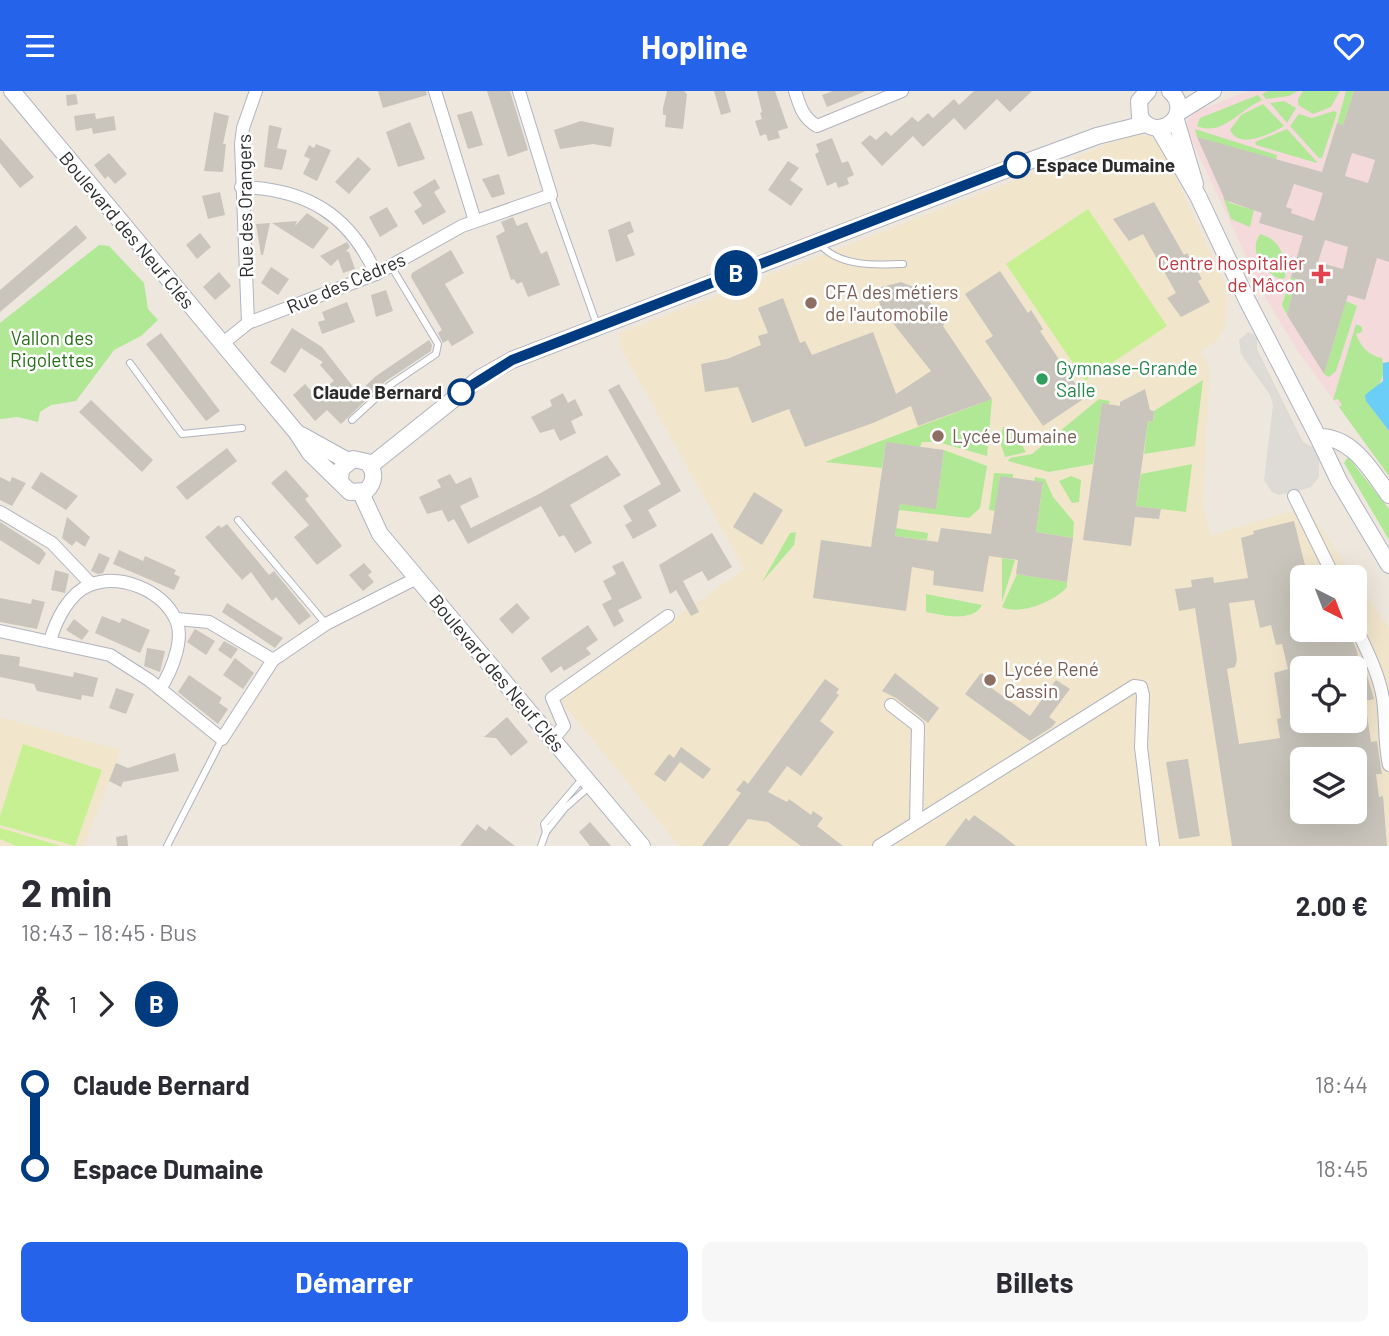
<!DOCTYPE html>
<html lang="fr">
<meta charset="utf-8">
<style>
:root{--surface:#fff;--page:#f7f7f7;--text:#2b2b33;--muted:#7c7c81;--accent:#2563eb}
body{margin:0;font-family:Barlow,sans-serif;background:var(--page);color:var(--text);height:100vh;display:flex;flex-direction:column;font-size:26px;white-space:nowrap}
*{box-sizing:border-box;margin:0}
p{font-size:23px;color:var(--muted)}
.icon{flex:none;width:38px;height:38px;fill:none;stroke:currentColor;stroke-width:2;stroke-linecap:round;stroke-linejoin:round}
.map{position:relative;height:755px;overflow:hidden}
.drawer{display:flex;flex-direction:column;background:var(--surface);flex:1}
.drawer>*{flex:none}
.badge{padding:0 14px;border-radius:23px;font-size:24px;line-height:46px}
.needle{width:46px;rotate:138deg}
.buttons{position:absolute;left:1290px;top:474px;display:grid;gap:14px}
.buttons a{display:grid;place-items:center;width:77px;height:77px;border-radius:10px;background:var(--surface);box-shadow:0 7px 28px #0002;font-size:35px}
.map>.badge{position:absolute;translate:-50% -50%;box-shadow:0 0 0 4px #fff}
.legs{display:flex;align-items:center;gap:10px;height:77px;padding:0 21px;font-size:23px}
.legs p{margin-inline-start:auto}
.head{display:flex;align-items:center;justify-content:space-between;height:119px;padding:0 21px}
h1{font-size:38px;font-weight:700;line-height:52px}
.primary-button{display:flex;gap:14px;margin-top:auto;padding:14px 21px}
.primary-button a{flex:1;height:80px;border-radius:10px;background:var(--accent);color:#fff;font-size:28px;font-weight:700;line-height:80px;text-align:center}
.primary-button a+a{background:var(--page);color:var(--text)}
ul{padding:0 21px;list-style:none}
li{display:flex;align-items:center;gap:24px;height:84px;font-size:26px}
li i{display:grid;place-items:center;width:10px;height:100%;margin:0 9px;background:currentColor}
li i::after{content:'';width:18px;height:18px;margin:-9px;border:5px solid;border-radius:50%;background:var(--surface)}
li p{margin-inline-start:auto}
li:first-child i{background:linear-gradient(#0000 50%,currentColor 0)}
li:last-child i{background:linear-gradient(currentColor 50%,#0000 0)}
header{display:flex;justify-content:space-between;align-items:center;height:91px;padding:0 21px;background:var(--accent);color:#fff;font-size:32px;font-weight:700}
.map>svg:first-child{display:block}
.education{fill:#f1e6cc;fill-rule:evenodd}
.medical{fill:#f5dadb}
.green{fill:#b0e896}
.pitch{fill:#c6f091}
.plaza{fill:#dedad5}
.water{fill:#6acef7}
.building{fill:#c9c5bc;fill-rule:evenodd}
.lines{fill:none;stroke-linecap:round;stroke-linejoin:round}
.lane-casing{stroke:#b1b3c0;stroke-width:8}
.street-casing{stroke:#b1b3c0;stroke-width:14}
.secondary-casing{stroke:#b1b3c0;stroke-width:18}
.lane{stroke:#fff;stroke-width:6}
.street{stroke:#fff;stroke-width:12}
.secondary{stroke:#fff;stroke-width:16}
.line-1-casing{stroke:#fff;stroke-width:16}
.line-1{stroke:#003b80;stroke-width:10}
.stop-1-dot{fill:#fff;stroke:#003b80;stroke-width:3.5}
.health-dot{fill:#e0444e;stroke:#fff;stroke-width:2.5}
.education-dot{fill:#8d6e63;stroke:#fff;stroke-width:2.5}
.leisure-dot{fill:#2e9e5b;stroke:#fff;stroke-width:2.5}
.labels{text-anchor:middle;stroke-width:5;stroke-linejoin:round;paint-order:stroke}
.stop-label{font-size:19px;font-weight:bold;fill:#2c2c2c;stroke:#fff;text-anchor:start}
.street-label{font-size:19px;fill:#2c2c2c;stroke:#fff}
.health-label{font-size:19px;fill:#be3a42;stroke:#fff;text-anchor:end}
.education-label{font-size:19px;fill:#785e54;stroke:#fff;text-anchor:start}
.park-label{font-size:19px;fill:#266f15;stroke:#fff}
.leisure-label{font-size:19px;fill:#27864d;stroke:#fff;text-anchor:start}
</style>
<header><svg class="icon" aria-label="menu" viewBox="0 0 24 24"><path d="M4 6h16M4 12h16M4 18h16"/></svg>Hopline<svg class="icon" aria-label="heart" viewBox="0 0 24 24"><path d="M12 20l-8-8c-3-5 5-10 8-4 3-6 11-1 8 4z"/></svg></header>
<div class="map">
<svg width="1389" height="755" viewBox="0 0 1389 755">
<rect width="100%" height="100%" fill="#eee7dd"/>
<g class="education">
<path d="M1134,43L1152,46L1166,66L1227,196L1226,235L1217,249L1201,261L1210,275L1203,414L1212,444L1295,419L1319,434L1354,486H1302V539H1354V487L1389,537V755H679L560,609L744,478L619,254L620,242ZM1302,578H1354V630H1302ZM1302,668H1354V721H1302Z"/>
<path d="M0,626L121,659L84,755H0Z"/>
</g>
<path class="medical" d="M1248,0H1389V385L1297,259L1265,206L1189,43L1186,35L1189,27L1197,20Z"/>
<g class="green">
<path d="M1268,0H1298L1289,5L1266,8L1262,3Z"/>
<path d="M1303,0H1340L1331,16L1313,23L1298,14V8Z"/>
<path d="M1346,0H1354L1343,34L1337,33Z"/>
<path d="M1258,4L1262,9C1239,19 1222,46 1197,35L1200,27Z"/>
<path d="M1284,10L1296,17L1287,32L1270,12Z"/>
<path d="M1263,13L1284,35C1270,43 1240,59 1230,39L1241,24Z"/>
<path d="M1334,20L1337,22L1322,67H1319L1290,35L1299,23L1312,27Z"/>
<path d="M1195,38L1277,64L1276,70L1197,46Z"/>
<path d="M1287,38L1317,71V72L1256,54L1255,51Z"/>
<path d="M1223,106L1230,112L1254,119L1250,136L1231,128Z"/>
<path d="M1260,143C1281,149 1286,166 1285,187L1280,188C1263,180 1248,161 1260,143Z"/>
<path d="M99,154L109,155L144,192L148,218L158,229L141,245L114,259L76,310L51,314L40,321L38,331L18,326L0,328V232Z"/>
<path d="M1291,186L1296,188L1287,224L1282,214Z"/>
<path d="M1346,210L1357,215L1336,280L1329,286L1324,283Z"/>
<path d="M1356,233L1362,236V241L1356,243C1361,256 1368,264 1382,267C1387,287 1378,296 1366,310L1389,340V385L1339,316L1342,314L1338,308L1333,309Z"/>
<path d="M1203,289L1195,355L1144,363L1148,330L1153,331L1154,320Z"/>
<path d="M992,308L987,365L938,351H922L920,356L886,352L882,377L825,371Z"/>
<path d="M1099,308L1110,310L1109,313H1102L1093,373L1049,381L1008,370L1010,367L1032,363Z"/>
<path d="M1003,336L1012,337L1026,361L1005,366L1000,351Z"/>
<path d="M944,359L987,375L980,417L969,427L899,419L900,413L936,417Z"/>
<path d="M1348,366L1389,418V449L1344,372Z"/>
<path d="M1192,373L1186,421L1136,415L1141,383Z"/>
<path d="M994,382L1013,383V387L1000,385L995,420L989,419Z"/>
<path d="M1071,385L1081,389L1079,411L1072,412L1059,390Z"/>
<path d="M1035,386L1045,388L1053,406L1074,431L1073,447L1036,441L1043,392L1034,390Z"/>
<path d="M896,437L928,442L927,449L895,445Z"/>
<path d="M796,441L794,454L762,491L790,442Z"/>
<path d="M1002,467L1015,469L1002,511Z"/>
<path d="M1017,483L1067,491V496C1056,510 1019,525 1002,516Z"/>
<path d="M926,503L982,514C973,532 942,524 926,521Z"/>
</g>
<g class="pitch">
<path d="M1088,118L1167,235L1085,290L1006,173Z"/>
<path d="M23,653L102,679L75,755L0,734V725Z"/>
<path d="M0,737L61,755H16L0,748Z"/>
</g>
<path class="plaza" d="M1248,241L1257,245V258L1303,351L1314,357L1319,370V386L1311,396L1302,399L1279,404L1272,401L1264,389L1273,314L1270,304L1241,263L1239,249Z"/>
<path class="water" d="M1389,271V340L1366,310L1365,304L1383,290V272Z"/>
<g class="building">
<path d="M378,0H426L427,4L383,17Z"/>
<path d="M487,0H510L528,59L508,66Z"/>
<path d="M667,0H684L687,3L683,38L665,36L666,24H663V17Z"/>
<path d="M714,0H725L731,21L721,24Z"/>
<path d="M757,0H775L788,37L778,40L780,47L768,50L766,43L760,45L755,30L762,28L760,22L762,21Z"/>
<path d="M833,0H866L827,16L822,4Z"/>
<path d="M974,0H1032L1010,21L997,8L965,39L954,27L923,56L913,45L882,75L861,52L870,44L876,49L886,40L891,45L912,26L918,31L928,22L933,27L954,8L959,14Z"/>
<path d="M1354,0H1389V171L1377,167L1365,209L1348,204L1324,283L1287,224L1296,188L1291,186L1303,145L1259,132L1262,122L1225,109L1197,46L1322,81L1337,32L1343,34ZM1352,62L1375,69L1368,92L1345,85ZM1294,93L1323,102L1314,130L1291,122L1292,118L1286,116ZM1325,149L1348,156L1343,178L1318,171Z"/>
<path d="M76,3L78,13L67,15L66,4Z"/>
<path d="M472,20L483,54L468,58L457,24Z"/>
<path d="M214,21L229,25L223,53H226L223,81L204,80Z"/>
<path d="M95,22L96,28L114,25L116,39L93,43L92,37L76,40L74,25Z"/>
<path d="M581,30L614,37L611,56L593,53L560,58L554,39Z"/>
<path d="M410,31L425,68L398,76L386,41Z"/>
<path d="M269,34L282,37L277,57L287,59L282,79L264,76Z"/>
<path d="M0,47L34,86L20,97L0,72Z"/>
<path d="M832,47L842,72L848,70L854,84L847,87L849,93L838,97L836,91L827,95L815,63L819,61L816,53Z"/>
<path d="M316,53L331,59L317,90L303,83L310,68L304,65L309,54L314,57Z"/>
<path d="M109,62L127,83L115,93L108,85L105,88L94,74Z"/>
<path d="M358,66L371,78L349,103L335,91Z"/>
<path d="M788,70L799,77L790,89L803,98L791,115L768,99Z"/>
<path d="M499,83L505,103L492,107L482,88Z"/>
<path d="M435,88L440,97L434,101L446,121L423,134L414,120L422,115L413,101Z"/>
<path d="M220,101L225,124L208,128L202,105Z"/>
<path d="M1154,111L1184,164L1187,162L1202,188L1198,190L1210,211L1181,226L1167,207L1176,202L1143,143L1129,150L1113,128Z"/>
<path d="M387,116L398,135L380,146L369,126Z"/>
<path d="M307,122L329,137L313,158L272,132L297,130L295,135Z"/>
<path d="M513,126L517,135L527,131L541,163L547,160L560,194L528,206L522,191L517,193L514,188L511,189L496,145L505,140L501,131Z"/>
<path d="M630,130L634,141L627,144L635,164L616,171L608,139Z"/>
<path d="M270,132L263,164H261L256,133Z"/>
<path d="M76,134L87,147L0,221V199Z"/>
<path d="M200,142L211,156L197,168L186,154Z"/>
<path d="M347,151L350,156L346,160L349,161L355,178L343,182L338,168L331,175L320,165Z"/>
<path d="M451,159L464,182L445,193L474,242L452,255L448,249L443,252L438,242L442,239L411,186L412,182Z"/>
<path d="M271,176L289,188L278,204L261,192Z"/>
<path d="M1000,180L1028,222L1031,219L1043,238L1040,240L1085,307L1043,335L985,250L993,245L965,203Z"/>
<path d="M219,181L231,195L215,209L203,196Z"/>
<path d="M901,191L916,197L947,229L943,235L992,308L918,335L911,315L873,332L805,356L789,318L752,332L738,296L705,301L701,273L727,268L761,254L758,245L768,242L758,217L783,207L800,252L805,250L812,264L873,241L896,303L931,280L892,231L887,232L874,198Z"/>
<path d="M386,199L393,220L376,226L371,204Z"/>
<path d="M347,211L355,231L322,243L318,231L325,229L322,221Z"/>
<path d="M292,237L322,256L358,302L376,285L429,249L432,254L431,260L386,290L341,333L327,319L315,330L293,304L305,293L315,304L334,290L320,274L323,271L301,257L285,282L270,272Z"/>
<path d="M161,242L220,320L206,330L146,253Z"/>
<path d="M619,293L681,400L648,419L657,435L633,448L625,434L632,430L623,415L661,393L608,299Z"/>
<path d="M1145,298L1150,319L1154,320L1153,331L1148,330L1136,415L1161,418L1159,428L1135,426L1131,455L1083,449L1102,312L1120,315V311Z"/>
<path d="M563,302L568,312L575,308L583,324L571,330L576,342L560,350L554,338L540,342L531,326L552,315L550,309Z"/>
<path d="M91,309L153,369L142,381L79,321Z"/>
<path d="M886,351L944,359L936,418L900,413L895,445L938,451L941,437L991,443L1000,385L1043,391L1036,441L1073,447L1067,491L1016,483L1018,469L989,465L983,501L933,494L934,480L912,476L906,520L813,507L821,449L871,456Z"/>
<path d="M227,357L237,370L187,409L176,396Z"/>
<path d="M607,364L621,384L570,414L592,452L575,462L564,444L559,446L541,415L468,453L454,428L448,431L442,419L427,423L419,406L441,396L437,389L450,383L456,393L471,386L479,406L460,415L471,437L539,403Z"/>
<path d="M286,379L309,405L305,408L342,455L317,474L294,446L309,434L271,392Z"/>
<path d="M41,381L78,405L66,419L31,397Z"/>
<path d="M0,386L10,391L12,386L26,392L12,415L0,409Z"/>
<path d="M754,401L783,419L762,454L733,436Z"/>
<path d="M67,426L90,446L85,456L76,450L72,455L62,447Z"/>
<path d="M1294,430L1308,486H1302V539H1348L1357,560L1360,578H1302V630H1354V586L1367,584L1374,608L1365,610L1371,651L1377,650L1381,678L1382,683H1376L1379,706L1383,705L1387,755H1232L1195,517L1179,520L1175,498L1192,496L1191,489L1213,486L1214,492L1248,487L1241,447L1254,443L1253,440ZM1254,509L1260,537L1271,534L1276,554L1282,553L1288,578L1274,582L1281,627L1277,628L1280,647L1239,653L1227,578L1235,576L1237,569L1229,512ZM1302,668H1354V721H1302Z"/>
<path d="M0,431L42,458L46,463L39,474L0,449Z"/>
<path d="M227,433L269,484L274,480L311,525L299,534L276,506L272,510L251,481L242,489L205,446L219,434L221,437Z"/>
<path d="M712,442L732,476L708,490L702,480L683,490L699,521L691,525L676,499L670,503L659,474Z"/>
<path d="M119,459L143,470L145,465L176,479L174,483L180,486L174,499L113,473Z"/>
<path d="M99,462L110,467L103,482L98,483L91,480Z"/>
<path d="M623,470L642,507L618,519L624,530L614,536L602,513L612,508L603,490L616,483L612,475Z"/>
<path d="M364,472L372,481L368,484L374,491L363,500L349,484Z"/>
<path d="M55,479L69,483L65,502L51,499Z"/>
<path d="M0,507L31,513L32,508L45,511L37,538L0,531Z"/>
<path d="M227,512L283,547L275,557L222,521Z"/>
<path d="M517,512L530,527L512,543L499,528Z"/>
<path d="M102,525L120,532L122,527L150,539L140,562L95,542Z"/>
<path d="M74,528L89,540L82,549L66,539Z"/>
<path d="M588,534L598,549L586,557L591,563L564,580L561,575L551,582L541,567Z"/>
<path d="M195,538L215,550L206,564L187,551Z"/>
<path d="M224,550L238,558L231,568L218,559Z"/>
<path d="M147,557L165,560L160,581L144,575Z"/>
<path d="M0,563L20,566L19,575L73,586L74,581L98,587L93,606L82,604L81,609L37,600L34,593L0,586Z"/>
<path d="M235,567L254,582L243,598L223,584Z"/>
<path d="M895,582L939,617L928,632L896,607L882,600Z"/>
<path d="M981,582L990,588L986,593L1030,625L1056,589L1070,598L1049,626L1056,631L1052,636L1030,650L965,603Z"/>
<path d="M189,584L222,607L219,612L228,618L218,633L178,601Z"/>
<path d="M825,588L839,598L836,602L839,604L820,630L834,641L801,685L787,675L768,701L787,711L789,708L811,724L813,720L823,727L817,735L843,755H801L768,731L748,728L728,755H702L741,702L736,699L744,689L748,693Z"/>
<path d="M116,597L134,603L126,623L109,617Z"/>
<path d="M507,626L528,651L511,665L496,647L484,646Z"/>
<path d="M681,656L711,678L703,688L680,671L665,691L654,683L669,663L674,667Z"/>
<path d="M175,662L179,680L123,691L121,696L109,690L116,672L128,677Z"/>
<path d="M1188,668L1200,745L1179,748L1166,671Z"/>
<path d="M974,724L1002,744L1016,755H945L966,727L969,730Z"/>
<path d="M590,731L611,755H590L579,741Z"/>
<path d="M477,733L486,740L489,735L515,755H460Z"/>
<path d="M127,744L128,755H117L116,746Z"/>
</g>
<g class="lines">
<g class="lane-casing">
<g id="lane">
<path d="M551,104L597,234"/>
<path d="M820,153C838,176 877,174 903,173"/>
<path d="M130,272L182,343L242,337"/>
<path d="M352,329L390,294L436,263L438,253L391,175"/>
<path d="M238,429L326,533"/>
<path d="M583,687L544,733L546,741L565,717L590,695"/>
<path d="M167,755L222,648"/>
<path d="M541,755L546,741"/>
</g>
</g>
<g class="street-casing">
<g id="street">
<path d="M435,0L475,130"/>
<path d="M795,0C800,15 802,26 817,35L902,0"/>
<path d="M241,96C306,98 349,123 376,183"/>
<path d="M248,232L241,53L243,37L256,0"/>
<path d="M222,253L248,232L376,183L462,135L551,104L519,0"/>
<path d="M1294,405L1334,486"/>
<path d="M0,421L52,452L91,493"/>
<path d="M177,528L209,531L273,569L326,533L417,487"/>
<path d="M1354,532C1365,556 1379,582 1383,608C1386,630 1384,652 1389,674"/>
<path d="M0,540L110,564L149,589L222,648L273,569"/>
<path d="M50,550C56,529 69,502 90,494C120,482 161,499 175,527C186,547 171,581 160,598"/>
<path d="M891,614L918,635L916,731"/>
<path d="M553,648L564,635L552,607L668,525"/>
<path d="M879,755L1134,595L1141,596L1143,604L1141,656L1153,755"/>
</g>
</g>
<g class="secondary-casing">
<g id="secondary">
<path d="M12,0L297,342L310,362L350,401L366,400C375,391 376,380 367,371L353,368L341,378L340,389"/>
<path d="M1148,0L1139,10L1140,26C1158,54 1195,22 1170,0"/>
<path d="M1179,21L1213,0"/>
<path d="M1176,29L1195,93"/>
<path d="M1159,38L1198,105L1247,209L1318,346C1352,345 1371,379 1389,404"/>
<path d="M301,344L348,370"/>
<path d="M1318,346L1339,390L1389,474"/>
<path d="M370,375L480,287L512,269L1021,73L1097,45L1145,33"/>
<path d="M361,402L380,443L642,755"/>
</g>
</g>
<use href="#lane" class="lane"/>
<use href="#street" class="street"/>
<use href="#secondary" class="secondary"/>
</g>
<g class="lines">
<g class="line-1-casing">
<path id="line-1" d="M461,301L512,269L1017,74"/>
</g>
<use href="#line-1" class="line-1"/>
</g>
<g class="stop-1-dot">
<circle cx="1017" cy="74" r="12"/>
<circle cx="461" cy="301" r="12"/>
</g>
<path class="health-dot" d="M1317.5 172.5h7v7h7v7h-7v7h-7v-7h-7v-7h7z"/>
<g class="education-dot">
<circle cx="811" cy="212" r="7"/>
<circle cx="938" cy="345" r="7"/>
<circle cx="990" cy="589" r="7"/>
</g>
<circle class="leisure-dot" cx="1042" cy="288" r="7"/>
<g class="labels">
<g class="stop-label">
<text x="1036" y="81">Espace Dumaine</text>
<text x="442" y="308" text-anchor="end">Claude Bernard</text>
</g>
<g class="street-label">
<text transform="translate(245 115) rotate(-91)" y="7">Rue des Orangers</text>
<text transform="translate(127 139) rotate(50)" y="7">Boulevard des Neuf Clés</text>
<text transform="translate(346 192) rotate(-23)" y="7">Rue des Cèdres</text>
<text transform="translate(497 582) rotate(50)" y="7">Boulevard des Neuf Clés</text>
</g>
<g class="health-label">
<text x="1305" y="179">Centre hospitalier<tspan x="1305" dy="22">de Mâcon</tspan></text>
</g>
<g class="education-label">
<text x="825" y="208">CFA des métiers<tspan x="825" dy="22">de l'automobile</tspan></text>
<text x="952" y="352">Lycée Dumaine</text>
<text x="1004" y="585">Lycée René<tspan x="1004" dy="22">Cassin</tspan></text>
</g>
<g class="park-label">
<text x="52" y="254">Vallon des<tspan x="52" dy="22">Rigolettes</tspan></text>
</g>
<g class="leisure-label">
<text x="1056" y="284">Gymnase-Grande<tspan x="1056" dy="22">Salle</tspan></text>
</g>
</g>
</svg>
<div class="buttons">
<a><svg class="needle" viewBox="-14 -14 28 28"><path d="M0-13l5 13h-10z" fill="#e53935"/><path d="M0 13l5-13h-10z" fill="#7c7c81"/></svg></a>
<a><svg class="icon" aria-label="locate" viewBox="0 0 24 24"><circle cx="12" cy="12" r="6"/><path d="M12 2v4M12 18v4M2 12h4M18 12h4"/></svg></a>
<a><svg class="icon" aria-label="layers" viewBox="0 0 24 24"><path d="M12 4l9 5-9 5-9-5zM3 14l9 5 9-5"/></svg></a>
</div>
<b class="badge" style="left:736px;top:182px;background:#003b80;color:#fff">B</b>
</div>
<section class="drawer">
<div class="head"><div><h1>2 min</h1><p>18:43 – 18:45 · Bus</p></div><b>2.00 €</b></div>
<div class="legs"><svg class="icon" aria-label="walk" viewBox="0 0 24 24"><circle cx="13" cy="4" r="2"/><path d="M13 8l-2 6 4 7M11 14l-3 7M7 12l3-4h3l4 4"/></svg>1<svg class="icon" aria-label="forward" viewBox="0 0 24 24"><path d="M9 5l7 7-7 7"/></svg><b class="badge" style="background:#003b80;color:#fff">B</b></div>
<ul>
<li><i style="color:#003b80"></i><b>Claude Bernard</b><p>18:44</p></li>
<li><i style="color:#003b80"></i><b>Espace Dumaine</b><p>18:45</p></li>
</ul>
<div class="primary-button"><a>Démarrer</a><a>Billets</a></div>
</section>
